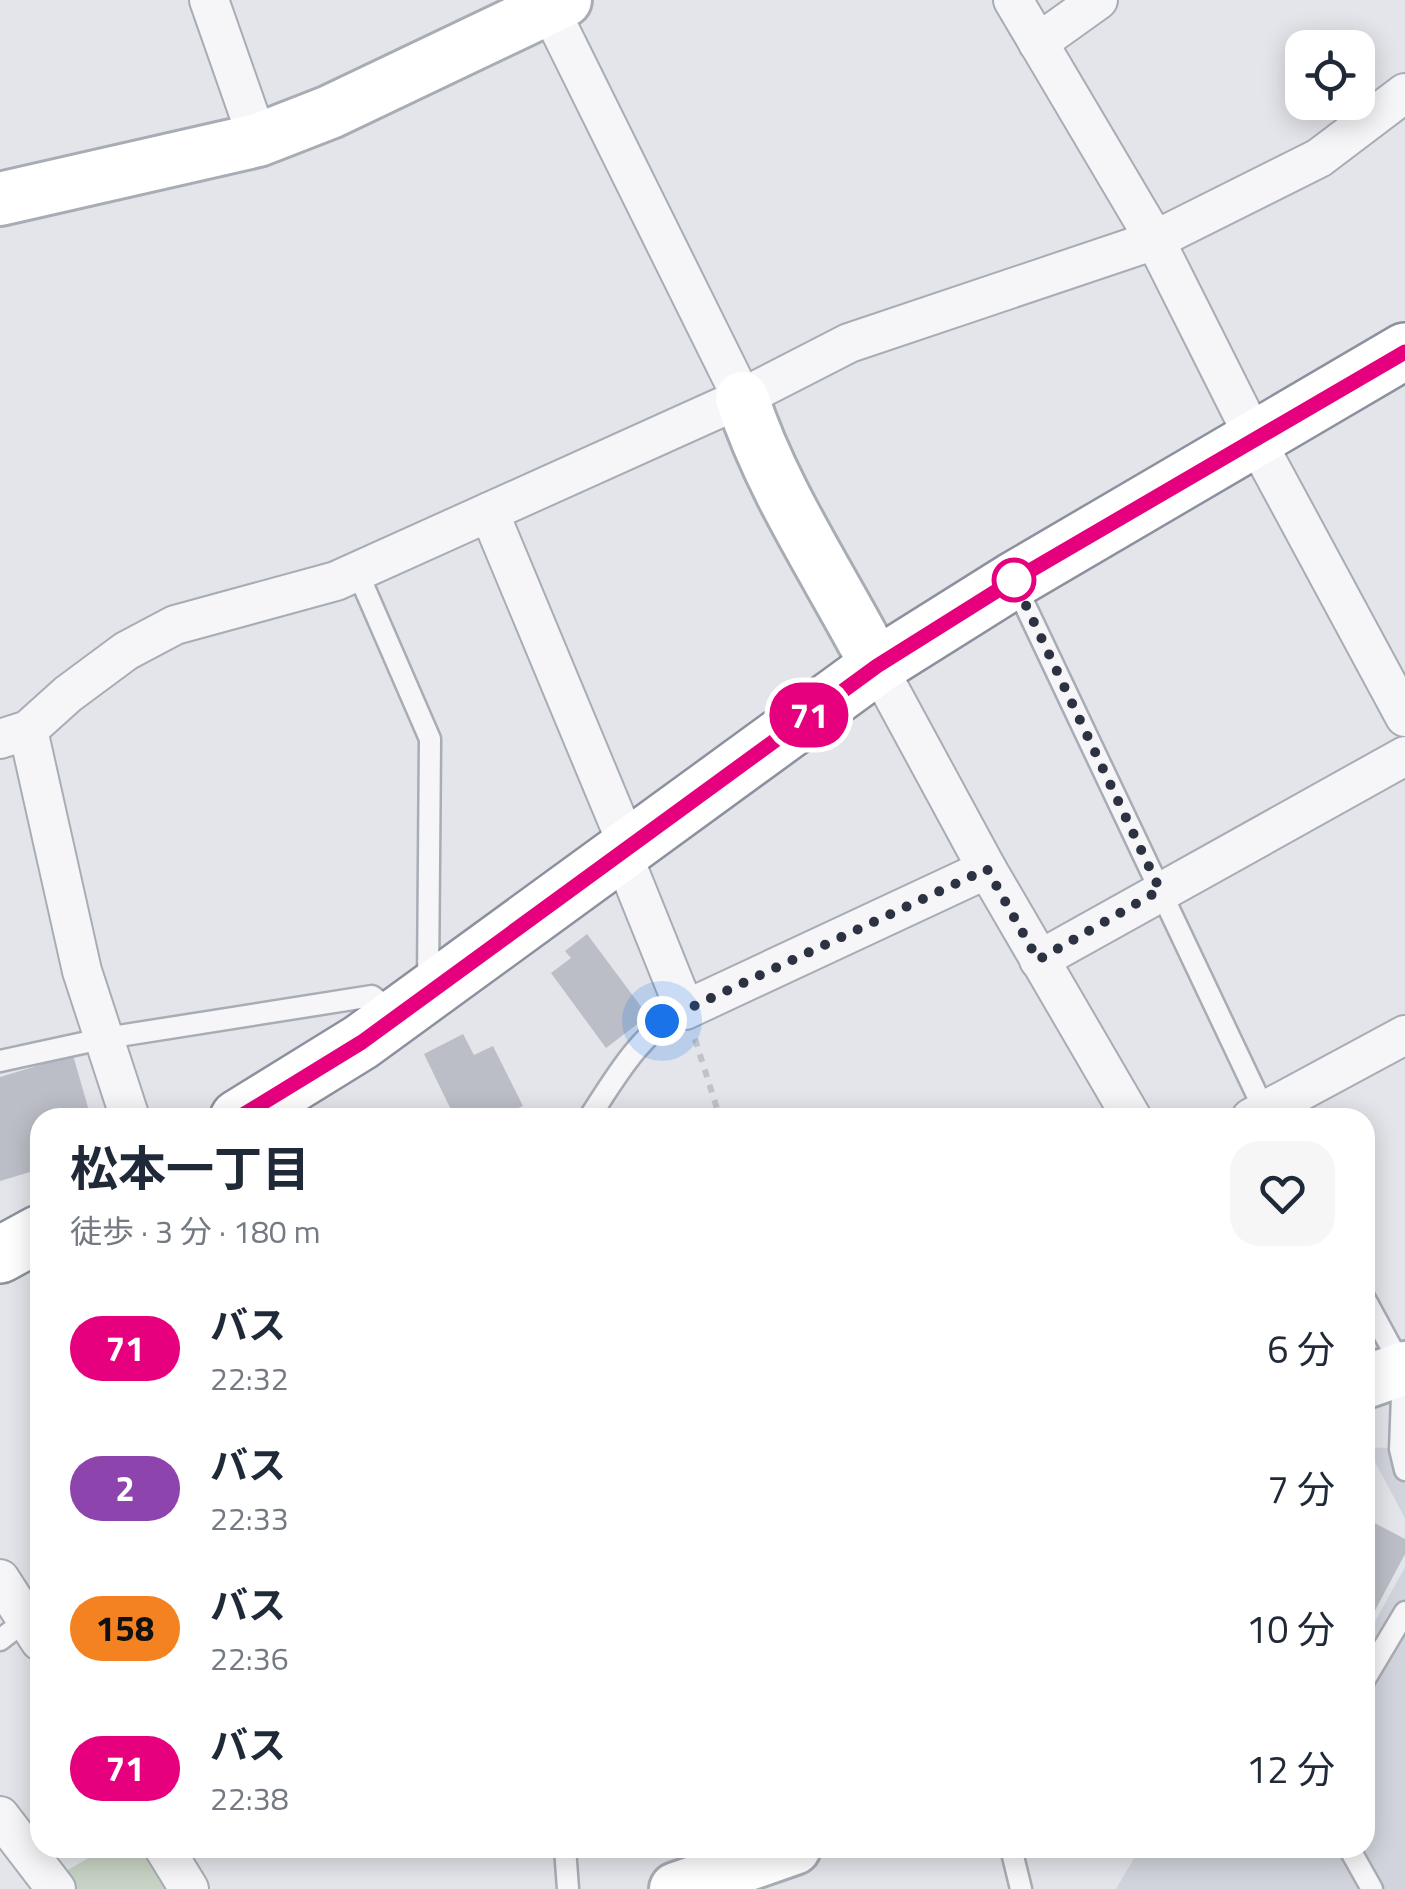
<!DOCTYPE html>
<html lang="ja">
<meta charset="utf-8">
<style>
:root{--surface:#fff;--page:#f6f6f7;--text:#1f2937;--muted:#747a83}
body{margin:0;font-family:"Titillium Web","Noto Sans JP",sans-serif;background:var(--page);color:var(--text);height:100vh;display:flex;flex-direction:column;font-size:38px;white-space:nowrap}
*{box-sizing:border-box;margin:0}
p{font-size:32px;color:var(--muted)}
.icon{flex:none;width:55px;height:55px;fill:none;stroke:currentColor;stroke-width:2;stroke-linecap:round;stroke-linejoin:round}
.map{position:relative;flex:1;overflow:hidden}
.panel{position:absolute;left:30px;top:1108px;width:1345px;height:750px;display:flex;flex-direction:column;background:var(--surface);border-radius:30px;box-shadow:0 5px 25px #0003}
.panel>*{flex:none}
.badge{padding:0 20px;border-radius:32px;font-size:35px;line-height:65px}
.controls{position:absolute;left:1285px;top:30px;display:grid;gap:20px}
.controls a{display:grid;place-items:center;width:90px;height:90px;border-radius:20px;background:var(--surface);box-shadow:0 5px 25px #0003;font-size:50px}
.you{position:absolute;width:50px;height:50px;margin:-25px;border:8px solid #fff;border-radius:50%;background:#1a73e8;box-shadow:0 0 0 15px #1a73e833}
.map>.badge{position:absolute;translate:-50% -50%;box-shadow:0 0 0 5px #fff}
.round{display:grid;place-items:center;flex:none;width:105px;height:105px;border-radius:30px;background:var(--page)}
.head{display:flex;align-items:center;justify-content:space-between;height:170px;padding:0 40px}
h1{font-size:48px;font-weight:700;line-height:75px}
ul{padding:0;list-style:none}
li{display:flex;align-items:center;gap:30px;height:140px;padding:0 40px}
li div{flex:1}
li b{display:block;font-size:38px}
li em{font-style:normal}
li .badge{min-width:110px;font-weight:700;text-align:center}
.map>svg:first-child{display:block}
.built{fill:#d1d4dc}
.green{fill:#c7d3c5}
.building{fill:#bbbec6}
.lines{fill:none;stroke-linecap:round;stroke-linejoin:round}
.lane-casing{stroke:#a8acb4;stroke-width:25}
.street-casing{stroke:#a8acb4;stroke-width:42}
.secondary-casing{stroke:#a8acb4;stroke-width:58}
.highway-casing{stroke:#8c919f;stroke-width:60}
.path{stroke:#c1c3c9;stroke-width:6;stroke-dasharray:8 8;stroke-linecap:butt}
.lane{stroke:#f6f6f9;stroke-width:20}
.street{stroke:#f6f6f9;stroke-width:38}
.secondary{stroke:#fff;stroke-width:52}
.highway{stroke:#fff;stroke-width:55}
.line-casing{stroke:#fff;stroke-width:22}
.line{stroke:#e6007e;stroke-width:15}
.walk{stroke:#2c3241;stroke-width:10;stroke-dasharray:0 18}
.stop-dot{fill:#fff;stroke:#e6007e;stroke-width:5}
</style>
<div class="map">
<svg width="1405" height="1889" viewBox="0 0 1405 1889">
<rect width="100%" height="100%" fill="#e3e5ea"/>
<g class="built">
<path d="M1367,1447L1405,1449V1518Z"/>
<path d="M1405,1567V1889H1116L1140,1848H1365V1640Z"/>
</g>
<path class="green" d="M106,1848H150L176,1889H67L59,1875Z"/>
<g class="building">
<path d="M587,934L648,1016L606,1048L551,973L571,958L565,951Z"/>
<path d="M463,1034L474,1055L493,1046L523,1106L514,1110L517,1118H455L424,1054Z"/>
<path d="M73,1055L91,1118H40V1169L0,1181V1077Z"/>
<path d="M1365,1518L1405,1539V1554L1365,1629Z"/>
</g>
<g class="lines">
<g class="lane-casing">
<g id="lane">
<path d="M357,571L430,739L428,984"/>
<path d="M1014,582L1267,1116"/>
<path d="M0,1061L106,1038L372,996L396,1014"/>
<path d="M589,1118C615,1078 641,1031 685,1010"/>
<path d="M1365,1299L1403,1369L1400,1449L1405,1470"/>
<path d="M0,1640L31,1616"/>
<path d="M1365,1679L1405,1612"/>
<path d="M565,1848L568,1889"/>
<path d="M1011,1848L1021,1889"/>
<path d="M1349,1848L1372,1889"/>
</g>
</g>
<g class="street-casing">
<g id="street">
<path d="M209,0L258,140"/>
<path d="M545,0L742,398"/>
<path d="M1013,0L1155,240L1255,439L1405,717"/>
<path d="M1038,43L1098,0"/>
<path d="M489,512L628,846"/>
<path d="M877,666L987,869L1132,1118"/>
<path d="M28,730L82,971L130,1118"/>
<path d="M0,739L28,730L68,694L126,651L175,625L336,581L742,398L849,343L1155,240L1319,158L1405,93"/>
<path d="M621,851L685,1010L987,869"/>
<path d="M1039,960L1405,756"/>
<path d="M1251,1118L1405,1035"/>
<path d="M0,1579L40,1641"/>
<path d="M0,1816L56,1889"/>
<path d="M164,1848L189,1889"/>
</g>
</g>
<g class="secondary-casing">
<g id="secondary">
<path d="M0,199L258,140L330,112L565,0"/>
<path d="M742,398C773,493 831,577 877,666"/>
<path d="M1365,1382L1405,1368"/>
<path d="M676,1889L794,1848"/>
</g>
</g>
<g class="highway-casing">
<g id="highway">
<path d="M238,1118L361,1042L877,666L1014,580L1405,351"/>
<path d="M0,1255L40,1233"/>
</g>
</g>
<path class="path" d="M695,1039L720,1118"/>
<use href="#lane" class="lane"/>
<use href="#street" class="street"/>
<use href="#secondary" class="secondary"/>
<use href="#highway" class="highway"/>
</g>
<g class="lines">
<g class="line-casing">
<path id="line" d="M238,1118L362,1042L877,666L1014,580L1405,352"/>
</g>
<use href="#line" class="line"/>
<path class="walk" d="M662,1021L987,869L1038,960L1160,890L1014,580"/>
</g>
<circle class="stop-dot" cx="1014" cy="580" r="20"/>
</svg>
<div class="controls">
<a><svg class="icon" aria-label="locate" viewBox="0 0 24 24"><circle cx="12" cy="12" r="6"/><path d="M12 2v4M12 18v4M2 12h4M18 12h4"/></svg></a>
</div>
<div class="you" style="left:662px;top:1021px"></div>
<b class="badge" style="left:809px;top:715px;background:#e6007e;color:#fff">71</b>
<section class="panel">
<div class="head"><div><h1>松本一丁目</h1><p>徒歩 · 3 分 · 180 m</p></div><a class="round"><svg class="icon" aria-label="heart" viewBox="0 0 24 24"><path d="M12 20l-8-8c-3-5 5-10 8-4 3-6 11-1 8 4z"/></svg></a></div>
<ul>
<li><span class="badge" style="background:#e6007e;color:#fff">71</span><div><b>バス</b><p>22:32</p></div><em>6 分</em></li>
<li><span class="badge" style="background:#8e44ad;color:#fff">2</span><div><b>バス</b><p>22:33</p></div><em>7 分</em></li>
<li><span class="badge" style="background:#f58220;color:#111">158</span><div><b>バス</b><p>22:36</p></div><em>10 分</em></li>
<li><span class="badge" style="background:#e6007e;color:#fff">71</span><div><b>バス</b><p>22:38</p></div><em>12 分</em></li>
</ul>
</section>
</div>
